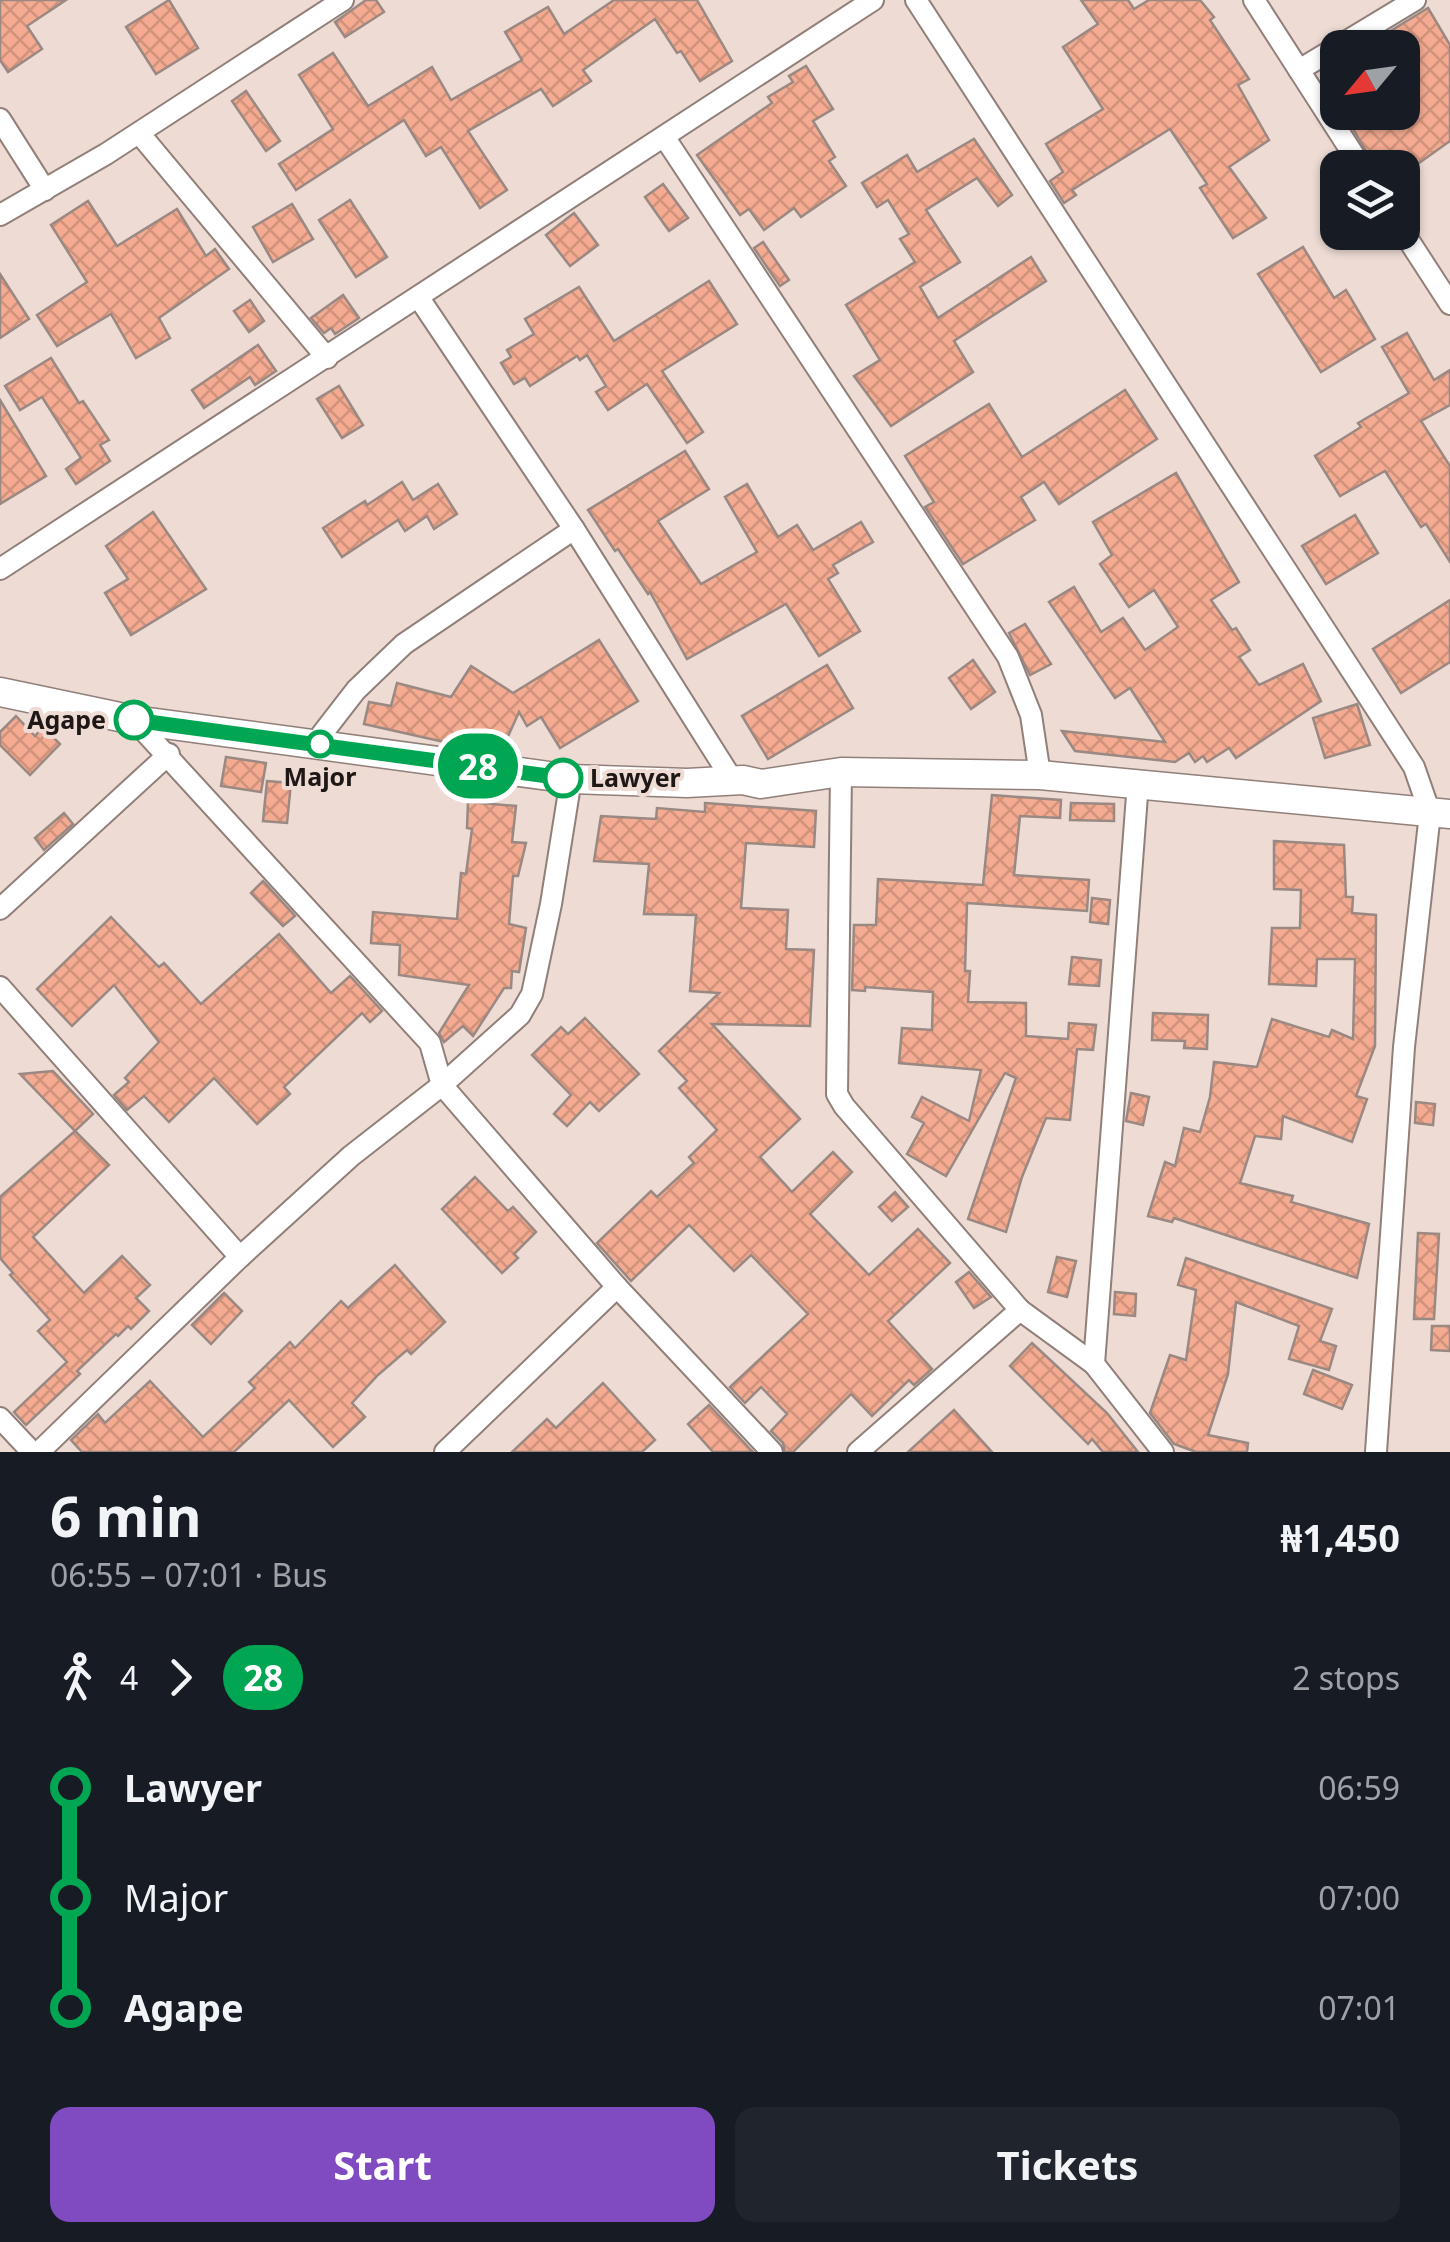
<!DOCTYPE html>
<meta charset="utf-8">
<style>
:root{--surface:#171b24;--page:#20242c;--text:#f1f3f6;--muted:#9ea1a6;--accent:#804ac1}
body{margin:0;font-family:"Noto Sans",sans-serif;background:var(--page);color:var(--text);height:100vh;display:flex;flex-direction:column;font-size:38px;white-space:nowrap}
*{box-sizing:border-box;margin:0}
p{font-size:32px;color:var(--muted)}
.icon{flex:none;width:55px;height:55px;fill:none;stroke:currentColor;stroke-width:2;stroke-linecap:round;stroke-linejoin:round}
.map{position:relative;height:1452px;overflow:hidden}
.panel{display:flex;flex-direction:column;background:var(--surface);flex:1}
.panel>*{flex:none}
.badge{padding:0 20px;border-radius:32px;font-size:35px;line-height:65px}
.needle{width:65px;rotate:241deg}
.controls{position:absolute;left:1320px;top:30px;display:grid;gap:20px}
.controls a{display:grid;place-items:center;width:100px;height:100px;border-radius:20px;background:var(--surface);box-shadow:0 2px 8px #0004;font-size:50px}
.map>.badge{position:absolute;translate:-50% -50%;box-shadow:0 0 0 5px #fff}
.legs{display:flex;align-items:center;gap:15px;height:110px;padding:0 50px;font-size:32px}
.legs p{margin-inline-start:auto}
.summary{display:flex;align-items:center;justify-content:space-between;height:170px;padding:0 50px}
h1{font-size:55px;font-weight:700;line-height:75px}
.button{display:flex;gap:20px;margin-top:auto;padding:20px 50px}
.button a{flex:1;height:115px;border-radius:20px;background:var(--accent);color:#fff;font-size:40px;font-weight:700;line-height:115px;text-align:center}
.button a+a{background:var(--page);color:var(--text)}
ul{padding:0 50px;list-style:none}
li{display:flex;align-items:center;gap:35px;height:110px;font-size:38px}
li i{display:grid;place-items:center;width:15px;height:100%;margin:0 12px;background:currentColor}
li i::after{content:'';width:25px;height:25px;margin:-12px;border:8px solid;border-radius:50%;background:var(--surface)}
li p{margin-inline-start:auto}
li:first-child i{background:linear-gradient(#0000 50%,currentColor 0)}
li:last-child i{background:linear-gradient(currentColor 50%,#0000 0)}
.map>svg:first-child{display:block}
.building{fill:url(#building-cross-hatch);stroke:#9a8983;stroke-width:2.5}
.lines{fill:none;stroke-linecap:round;stroke-linejoin:round}
.street-casing{stroke:#917f79;stroke-width:24}
.secondary-casing{stroke:#917f79;stroke-width:31}
.street{stroke:#fff;stroke-width:20}
.secondary{stroke:#fff;stroke-width:28}
.line-1-casing{stroke:#fff;stroke-width:22}
.line-1{stroke:#00a651;stroke-width:15}
.stop-1-dot{fill:#fff;stroke:#00a651;stroke-width:5}
.labels{text-anchor:middle;stroke-width:8;stroke-linejoin:round;paint-order:stroke}
.stop-label{font-size:25px;font-weight:bold;fill:#1e1715;stroke:#eedbd4;text-anchor:end}
</style>
<div class="map">
<svg width="1450" height="1452" viewBox="0 0 1450 1452">
<defs>
<pattern id="building-cross-hatch" width="8" height="8" patternUnits="userSpaceOnUse" patternTransform="scale(2.5)"><rect width="8" height="8" fill="#f4ab91"/><path d="M0 0l8 8M0 8l8-8" fill="none" stroke="#d1927c"/></pattern>
</defs>
<rect width="100%" height="100%" fill="#eedbd4"/>
<g class="building">
<path d="M0,0H66L27,26L42,49L8,72L0,60Z"/>
<path d="M169,0L198,48L156,74L126,27Z"/>
<path d="M366,0H376L384,12L345,37L335,22Z"/>
<path d="M614,0H697L732,61L700,81L681,51L677,53L655,19L583,70L591,81L553,106L541,89L468,131L507,190L480,208L441,147L426,156L404,120L296,190L279,164L333,129L299,75L333,53L368,106L432,67L451,100L522,60L505,32L548,7L564,34Z"/>
<path d="M1081,0H1128L1134,9L1149,0H1200L1214,17L1210,20L1249,79L1238,85L1269,140L1229,167L1266,218L1233,238L1200,188L1207,184L1170,129L1072,190L1076,195L1064,203L1050,181L1063,172L1046,144L1103,109L1063,47L1098,24Z"/>
<path d="M1428,8L1450,45V141L1412,168H1376L1343,112H1402V48H1363Z"/>
<path d="M806,66L833,109L813,121L835,157L829,161L846,186L801,217L794,208L764,230L749,209L740,215L697,155L772,103L768,97L793,82L789,76Z"/>
<path d="M246,91L280,141L266,151L232,101Z"/>
<path d="M974,139L1012,195L998,206L977,178L926,210L960,262L920,287L938,318L1031,257L1046,281L954,341L973,372L891,426L854,376L880,360L846,305L915,262L900,239L909,234L888,200L877,207L862,183L907,155L917,172Z"/>
<path d="M663,184L688,218L669,231L645,197Z"/>
<path d="M350,200L387,257L356,277L319,220Z"/>
<path d="M88,201L117,246L177,209L206,256L215,249L229,269L159,318L170,338L136,358L111,314L57,346L37,315L87,282L51,225Z"/>
<path d="M292,204L313,239L273,262L253,227Z"/>
<path d="M574,213L598,245L570,266L546,235Z"/>
<path d="M763,242L789,280L780,286L754,248Z"/>
<path d="M1303,247L1334,298L1346,290L1375,339L1321,372L1258,274Z"/>
<path d="M0,274L29,319L0,338Z"/>
<path d="M709,281L737,324L662,371L703,432L687,443L647,384L608,410L596,392L606,386L587,355L580,360L577,356L530,386L525,378L514,384L501,363L511,357L507,350L534,334L525,319L579,287L614,341Z"/>
<path d="M343,295L359,318L335,334L331,328L324,333L311,318Z"/>
<path d="M250,300L264,321L249,332L234,311Z"/>
<path d="M1407,333L1434,380L1450,370V405L1421,421L1450,466V562L1426,524L1421,527L1385,471L1340,496L1315,456L1361,427L1358,423L1409,393L1382,347Z"/>
<path d="M258,345L276,371L255,385L250,377L204,408L192,390Z"/>
<path d="M51,358L79,403L83,401L109,440L100,445L110,461L76,484L66,469L81,458L42,397L20,410L5,386Z"/>
<path d="M339,386L363,425L342,438L317,399Z"/>
<path d="M1125,390L1157,439L1059,504L1044,482L1021,497L1035,520L963,564L925,507L934,502L905,456L989,404L1022,457Z"/>
<path d="M0,400L46,476L0,504Z"/>
<path d="M685,451L709,489L658,521L701,584L757,552L725,497L747,484L778,537L797,525L813,550L861,522L873,542L833,565L838,573L828,579L860,631L819,656L786,604L687,659L650,592L648,594L618,549L615,551L588,510Z"/>
<path d="M1176,473L1239,582L1211,600L1232,630L1236,628L1250,650L1239,657L1259,685L1303,664L1321,701L1236,758L1229,748L1207,762L1203,756L1195,762L1189,753L1175,762L1075,751L1062,731L1165,742L1130,688L1115,698L1049,602L1074,587L1101,632L1123,618L1145,650L1178,627L1154,590L1129,607L1100,564L1112,555L1093,522Z"/>
<path d="M402,482L413,500L438,484L457,514L434,529L427,516L405,531L398,520L342,557L323,528L365,501L367,505Z"/>
<path d="M153,512L206,589L131,635L105,593L128,579L106,546Z"/>
<path d="M1355,515L1378,553L1326,584L1302,546Z"/>
<path d="M1450,600V662L1401,693L1373,649Z"/>
<path d="M1025,624L1051,664L1030,675L1009,633Z"/>
<path d="M599,640L638,701L560,748L541,717L527,726L519,712L501,752L455,733L453,744L364,724L369,702L391,706L397,683L451,697L471,666L513,693Z"/>
<path d="M973,660L995,692L971,709L949,678Z"/>
<path d="M827,665L853,708L768,759L742,716Z"/>
<path d="M1357,704L1370,745L1325,758L1313,718Z"/>
<path d="M16,716L35,736L43,727L60,744L30,775L0,745V732Z"/>
<path d="M226,757L266,763L261,792L221,786Z"/>
<path d="M267,781L291,783L287,823L263,821Z"/>
<path d="M992,795L1061,800L1060,818L1020,816L1014,875L1089,880L1087,911L967,903L965,971H970L968,1002L1026,1003V1036L1068,1039L1069,1023L1096,1025L1093,1050L1077,1049L1070,1120L1046,1118L1022,1177L1006,1232L968,1219L1016,1078L1005,1073L946,1176L907,1154L924,1123L912,1117L922,1097L969,1121L981,1070L899,1063L902,1028L932,1030L933,992L865,987V991L852,990L854,925H876L878,879L983,885Z"/>
<path d="M468,802L516,806L512,842L526,843L518,876H513L509,924L526,928L519,972L512,971L511,988H504L473,1036L463,1026L444,1042L439,1033L469,985L399,975L400,945L371,943L373,912L457,919L461,873L466,874L472,829L467,828Z"/>
<path d="M705,803L816,811L814,847L746,843L741,908L788,910L786,949L814,950L810,1026L712,1024L800,1119L760,1157L792,1192L833,1152L852,1172L810,1214L869,1275L918,1229L950,1263L888,1321L932,1369L914,1385L909,1380L872,1416L851,1394L793,1452H785L783,1443L771,1431L787,1414L761,1387L745,1403L730,1387L808,1314L751,1255L734,1271L689,1225L631,1281L597,1243L651,1191L657,1197L694,1163L689,1157L717,1130L679,1088L687,1081L659,1051L719,993L690,991L696,915L644,914L649,864L594,861L601,816L656,819L657,808L705,812Z"/>
<path d="M1071,803L1114,804V821L1070,820Z"/>
<path d="M64,813L73,824L44,850L35,838Z"/>
<path d="M1274,841L1344,845L1346,897H1353L1352,913L1376,915L1375,1046L1356,1096L1367,1099L1352,1142L1283,1116L1281,1139L1255,1136L1240,1183L1293,1196L1291,1202L1369,1224L1357,1278L1174,1218L1172,1222L1148,1216L1165,1162L1175,1166L1184,1128L1200,1132L1210,1097L1214,1062L1257,1067L1272,1019L1329,1037L1332,1030L1353,1039L1355,959H1317L1316,986L1269,984L1272,928H1300L1301,890L1274,889Z"/>
<path d="M263,881L295,916L283,926L251,893Z"/>
<path d="M1092,898L1110,900L1108,924L1090,922Z"/>
<path d="M111,917L159,967L164,963L201,1004L279,934L331,993L350,976L382,1011L370,1022L362,1013L284,1087L290,1094L257,1124L214,1078L169,1122L144,1096L127,1110L114,1095L129,1082L125,1078L159,1042L114,985L72,1026L37,989Z"/>
<path d="M1072,957L1101,960L1099,986L1069,984Z"/>
<path d="M1153,1013L1208,1015L1207,1049L1184,1048L1185,1041L1152,1040Z"/>
<path d="M585,1018L639,1074L599,1111L590,1102L567,1126L554,1114L571,1095L532,1055L561,1027L568,1034Z"/>
<path d="M53,1071L93,1114L75,1131L20,1074Z"/>
<path d="M1131,1093L1149,1097L1143,1125L1126,1121Z"/>
<path d="M1416,1102L1435,1104L1433,1125L1415,1123Z"/>
<path d="M75,1131L109,1165L33,1237L84,1293L122,1256L150,1285L136,1298L149,1311L131,1329L128,1326L118,1336L116,1334L77,1371L80,1374L26,1425L14,1412L67,1362L38,1331L50,1320L10,1275L13,1273L0,1258V1197Z"/>
<path d="M475,1177L508,1211L513,1207L536,1232L514,1254L518,1258L502,1273L442,1209Z"/>
<path d="M895,1192L908,1207L892,1221L879,1207Z"/>
<path d="M1418,1233L1439,1234L1434,1319H1414Z"/>
<path d="M1057,1257L1076,1261L1067,1297L1048,1292Z"/>
<path d="M1186,1258L1332,1309L1320,1341L1336,1346L1329,1370L1289,1359L1299,1326L1236,1302L1228,1374L1208,1435L1248,1443L1247,1452H1196L1174,1444L1150,1413L1170,1355L1186,1360L1196,1290L1178,1285Z"/>
<path d="M395,1265L445,1322L411,1354L407,1350L378,1375L352,1403L365,1417L333,1447L289,1400L234,1452H82L71,1440L98,1414L105,1423L150,1381L203,1437L255,1388L249,1382L290,1342L295,1348L341,1301L348,1308Z"/>
<path d="M969,1272L991,1297L974,1308L956,1282Z"/>
<path d="M1115,1292L1136,1294L1135,1316L1114,1314Z"/>
<path d="M224,1293L242,1311L211,1344L192,1325Z"/>
<path d="M1432,1326H1450V1351L1431,1350Z"/>
<path d="M1032,1343L1107,1413L1138,1452H1103L1092,1439L1088,1444L1010,1366Z"/>
<path d="M1313,1370L1352,1385L1342,1409L1304,1394Z"/>
<path d="M603,1383L655,1440L642,1452H512L547,1419L556,1428Z"/>
<path d="M709,1405L751,1450L753,1452H713L688,1424Z"/>
<path d="M954,1410L992,1452H908Z"/>
</g>
<g class="lines">
<g class="street-casing">
<g id="street">
<path d="M916,0L1414,767L1430,813L1404,1047L1376,1452"/>
<path d="M1254,0L1362,168"/>
<path d="M1299,70L1415,0"/>
<path d="M0,119L45,190"/>
<path d="M139,133L327,358"/>
<path d="M665,138L1008,657L1031,715L1040,775"/>
<path d="M0,215L106,154L343,0"/>
<path d="M1402,230L1450,304"/>
<path d="M419,298L574,529L733,781"/>
<path d="M0,569L873,0"/>
<path d="M134,720L430,1043L442,1085L617,1287L772,1452"/>
<path d="M315,743L356,690L404,644L574,529"/>
<path d="M841,772L837,1094L844,1106L1020,1310"/>
<path d="M1138,782L1094,1364L1163,1452"/>
<path d="M0,909L169,754"/>
<path d="M0,987L240,1257"/>
<path d="M0,1418L32,1452"/>
<path d="M39,1452L240,1257L351,1156L442,1085L520,1015L532,994L551,904L571,779"/>
<path d="M445,1452L617,1287"/>
<path d="M858,1452L1020,1310L1094,1364"/>
</g>
</g>
<g class="secondary-casing">
<path id="secondary" d="M0,692L134,720L571,779L687,783L743,780L761,784L841,772L1040,775L1450,814"/>
</g>
<use href="#street" class="street"/>
<use href="#secondary" class="secondary"/>
</g>
<g class="lines">
<g class="line-1-casing">
<path id="line-1" d="M134,720L563,778"/>
</g>
<use href="#line-1" class="line-1"/>
</g>
<g class="stop-1-dot">
<circle cx="134" cy="720" r="18"/>
<circle cx="320" cy="744" r="12"/>
<circle cx="563" cy="778" r="18"/>
</g>
<g class="labels">
<g class="stop-label">
<text x="106" y="729">Agape</text>
<text x="320" y="786" text-anchor="middle">Major</text>
<text x="590" y="787" text-anchor="start">Lawyer</text>
</g>
</g>
</svg>
<div class="controls">
<a><svg class="needle" viewBox="-14 -14 28 28"><path d="M0-13l5 13h-10z" fill="#e53935"/><path d="M0 13l5-13h-10z" fill="#9ea1a6"/></svg></a>
<a><svg class="icon" aria-label="layers" viewBox="0 0 24 24"><path d="M12 4l9 5-9 5-9-5zM3 14l9 5 9-5"/></svg></a>
</div>
<b class="badge" style="left:478px;top:766px;background:#00a651;color:#fff">28</b>
</div>
<section class="panel">
<div class="summary"><div><h1>6 min</h1><p>06:55 – 07:01 · Bus</p></div><b>₦1,450</b></div>
<div class="legs"><svg class="icon" aria-label="walk" viewBox="0 0 24 24"><circle cx="13" cy="4" r="2"/><path d="M13 8l-2 6 4 7M11 14l-3 7M7 12l3-4h3l4 4"/></svg>4<svg class="icon" aria-label="forward" viewBox="0 0 24 24"><path d="M9 5l7 7-7 7"/></svg><b class="badge" style="background:#00a651;color:#fff">28</b><p>2 stops</p></div>
<ul>
<li><i style="color:#00a651"></i><b>Lawyer</b><p>06:59</p></li>
<li><i style="color:#00a651"></i><span>Major</span><p>07:00</p></li>
<li><i style="color:#00a651"></i><b>Agape</b><p>07:01</p></li>
</ul>
<div class="button"><a>Start</a><a>Tickets</a></div>
</section>
